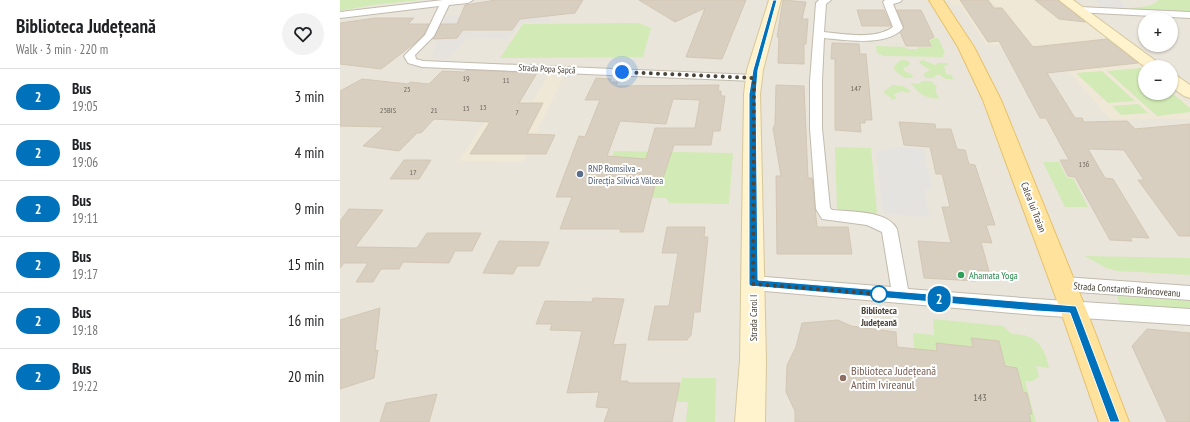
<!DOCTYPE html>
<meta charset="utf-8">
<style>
:root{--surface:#fff;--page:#f2f2f2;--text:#202124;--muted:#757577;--line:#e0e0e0}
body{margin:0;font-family:"PT Sans Narrow",sans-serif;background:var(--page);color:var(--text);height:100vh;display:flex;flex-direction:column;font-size:15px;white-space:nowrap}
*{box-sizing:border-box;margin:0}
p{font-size:13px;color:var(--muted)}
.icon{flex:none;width:22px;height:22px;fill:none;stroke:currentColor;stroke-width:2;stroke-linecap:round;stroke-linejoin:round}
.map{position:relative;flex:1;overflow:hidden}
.side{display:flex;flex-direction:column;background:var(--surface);width:340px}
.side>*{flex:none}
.badge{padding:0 8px;border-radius:13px;font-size:14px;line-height:26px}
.tools{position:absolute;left:798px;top:12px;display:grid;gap:8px}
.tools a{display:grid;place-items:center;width:40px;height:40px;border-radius:50%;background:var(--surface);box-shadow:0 1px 3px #0004;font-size:20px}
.you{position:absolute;width:20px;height:20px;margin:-10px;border:3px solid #fff;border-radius:50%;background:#1a73e8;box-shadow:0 0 0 6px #1a73e833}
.map>.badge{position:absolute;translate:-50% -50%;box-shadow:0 0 0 2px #fff}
.round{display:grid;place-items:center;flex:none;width:42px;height:42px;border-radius:21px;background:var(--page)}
.summary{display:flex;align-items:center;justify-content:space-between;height:68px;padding:0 16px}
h1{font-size:19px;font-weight:700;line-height:30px}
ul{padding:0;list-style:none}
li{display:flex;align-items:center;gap:12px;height:56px;padding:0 16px;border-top:1px solid var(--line)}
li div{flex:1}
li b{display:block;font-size:15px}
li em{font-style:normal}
li .badge{min-width:44px;font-weight:700;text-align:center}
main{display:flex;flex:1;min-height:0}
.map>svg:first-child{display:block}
.residential{fill:#eae5da;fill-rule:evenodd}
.industrial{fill:#e6e2dd}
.education{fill:#efe8d6}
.green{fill:#d2eab5}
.parking{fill:#e5e3e0}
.building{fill:#d8cfc1;stroke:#d3c7b4;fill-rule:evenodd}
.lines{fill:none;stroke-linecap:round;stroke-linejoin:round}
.street-casing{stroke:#c2bbae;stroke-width:2}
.secondary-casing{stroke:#d6c79b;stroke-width:2}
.primary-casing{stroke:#e6c16a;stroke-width:2}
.street{fill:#fff;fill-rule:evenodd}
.secondary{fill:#fff3cd;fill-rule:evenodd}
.primary{fill:#ffe39c;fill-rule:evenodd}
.line{fill:#0072bc;stroke:#fff}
.walk{stroke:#4b4439;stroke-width:4;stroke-dasharray:0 7.2}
.service-dot{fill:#5c6f8a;stroke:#fff;stroke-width:1.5}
.leisure-dot{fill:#2e9e5b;stroke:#fff;stroke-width:1.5}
.stop-dot{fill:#fff;stroke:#0072bc;stroke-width:2}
.education-dot{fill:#8d6e63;stroke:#fff;stroke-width:1.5}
.labels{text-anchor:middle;stroke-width:4;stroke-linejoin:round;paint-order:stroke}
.number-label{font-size:8px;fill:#6e675b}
.far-street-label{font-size:9px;fill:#4b4439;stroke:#fff}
.service-label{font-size:10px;fill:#4e5e75;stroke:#fff;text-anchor:start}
.street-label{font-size:10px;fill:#4b4439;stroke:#fff}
.leisure-label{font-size:10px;fill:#27864d;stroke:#fff;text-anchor:start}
.stop-label{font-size:10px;font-weight:bold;fill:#4b4439;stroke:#fff}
.near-number-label{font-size:10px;fill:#6e675b}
.near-education-label{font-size:12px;fill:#785e54;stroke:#fff;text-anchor:start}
</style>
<main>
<section class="side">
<div class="summary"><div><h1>Biblioteca Județeană</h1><p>Walk · 3 min · 220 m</p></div><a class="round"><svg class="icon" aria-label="heart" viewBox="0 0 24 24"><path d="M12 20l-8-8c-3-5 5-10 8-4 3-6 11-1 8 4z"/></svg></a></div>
<ul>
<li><span class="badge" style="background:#0072bc;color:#fff">2</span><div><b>Bus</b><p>19:05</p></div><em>3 min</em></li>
<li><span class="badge" style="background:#0072bc;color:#fff">2</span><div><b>Bus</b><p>19:06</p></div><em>4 min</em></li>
<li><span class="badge" style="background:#0072bc;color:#fff">2</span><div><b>Bus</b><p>19:11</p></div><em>9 min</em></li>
<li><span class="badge" style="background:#0072bc;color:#fff">2</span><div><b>Bus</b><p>19:17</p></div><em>15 min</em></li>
<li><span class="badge" style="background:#0072bc;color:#fff">2</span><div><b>Bus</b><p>19:18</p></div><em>16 min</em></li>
<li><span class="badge" style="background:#0072bc;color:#fff">2</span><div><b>Bus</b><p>19:22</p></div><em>20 min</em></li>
</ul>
</section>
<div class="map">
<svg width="850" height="422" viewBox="0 0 850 422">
<rect width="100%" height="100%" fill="#f6f3ec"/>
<path class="residential" d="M82,0H850V422H0V11L33,5ZM805,19H831V45H805ZM805,67H831V93H805Z"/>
<path class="industrial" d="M158,0H216L209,21L183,22L167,39L128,38L107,59L91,58L106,16L147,14Z"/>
<g class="education">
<path d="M609,0H721L805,68V93H831V89L850,105V119H770L730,73L699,44L646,45L620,5H612Z"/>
<path d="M209,74L224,75L183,162L119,161L158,101H193Z"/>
</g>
<g class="green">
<path d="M0,0H82L33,5L0,11Z"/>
<path d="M819,0H850V12L792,9V8C802,6 811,8 819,0Z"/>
<path d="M298,23L311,28L303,57L160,58L183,24Z"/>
<path d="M594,38H598L605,53L603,54L604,57L544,56L537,53L536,46L565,47L567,49H578V47H591L589,41Z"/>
<path d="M561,60H566L570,63L568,66L563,68C564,73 571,72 573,76L572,78H565L555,71L554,66Z"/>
<path d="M583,60L595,65L598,63H607L608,65L604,66L606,74L612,75L613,79H606L598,74L593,78H586L583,74L590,70L579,63L580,61Z"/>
<path d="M801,68L805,71V93L831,92L850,108V112L817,116L767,71Z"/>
<path d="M762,71L795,101L768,103L736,73Z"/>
<path d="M582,81H591L597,87L595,90L599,99C586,98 578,94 571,83L579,84Z"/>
<path d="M553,85L563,86L571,91L567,93L562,91L553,95L557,98L553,100L543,92Z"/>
<path d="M798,104L808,113L781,115L772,106Z"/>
<path d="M495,147L531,148L537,213L497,211Z"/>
<path d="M274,151L393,153L389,204L329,203L326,198L260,197Z"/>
<path d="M703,162H719L727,178H733L748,207H725Z"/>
<path d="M745,256L850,258V275L778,271L766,268Z"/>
<path d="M777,296L850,301V309L780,304Z"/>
<path d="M593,319L663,326L672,334L684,335L692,338L700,345L706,356L709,368L696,366L699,377L692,381H685L696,422H579L573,333L594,335Z"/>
<path d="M342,378H376L375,422H346L348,402H336Z"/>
</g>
<g class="parking">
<path d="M756,0H779L786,7H762Z"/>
<path d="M559,147L583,149L592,187L584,191L590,217L543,214L536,152Z"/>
</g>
<g class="building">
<path d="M156,0H243L235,13L180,19L172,30H123L117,38L93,39L101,24H117L125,5Z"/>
<path d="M299,0H406L382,59L346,57L365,8L335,22Z"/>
<path d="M443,0L466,2L462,19H468L466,44H464V64L438,63L439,37H437Z"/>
<path d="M620,0H648L654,8H662L693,47L767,39L798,63L707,73L735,118H742L744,122L787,121L795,129L850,124V236H839L798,180H804L784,150L748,149L765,178L773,179L809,238L790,237L792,241L770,240L735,177L728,176L720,160H729L706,118H700L659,41L648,42Z"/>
<path d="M695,0H718L745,22L719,19Z"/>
<path d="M517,10H544L551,26H522Z"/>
<path d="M557,10H581L594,37L588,40L591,46H566L560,32L564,27Z"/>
<path d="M35,18H74L68,24H89L84,34L75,43L41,69L0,64V23Z"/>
<path d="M492,43L519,44L520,54H526L532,120H525V123H520L521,132L495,130V59H491Z"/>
<path d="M126,70L197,73L179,103H203L187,134L215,135L206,154H130L150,122L94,119L81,133H77L59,151L23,146L44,127L0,126V91L22,79L68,84L70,82L89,84L102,71L124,72Z"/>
<path d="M256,78L271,79L270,82H278L276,86L379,85L378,91H381V96H385L380,131H373L371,145H334L322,181H316L303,232H280L281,229H220L232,197H216L239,136L245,137L260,100H245ZM333,99L360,100L355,128H315L306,159L267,156L280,121L326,124Z"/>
<path d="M436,85L464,86L468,178H472L477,227H508L512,254H437L436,176H441L433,128L435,124Z"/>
<path d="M559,122L595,124L596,129H611L617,149L625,150L629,164L635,165L655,225H646L652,243L641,242L649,271L633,270L636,281L584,278L578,241L611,243L602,207H610L602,174H596L590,147L564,145Z"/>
<path d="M64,160H91L79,179H50Z"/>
<path d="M9,209L43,210L15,247L77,248L87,233H141L132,251H115L109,263L63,262L59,269H41L33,282H16L28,263H4L0,268V221Z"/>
<path d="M327,227H365L364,237H368L360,312H354L351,335L347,340H308L315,306H329L338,253H322Z"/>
<path d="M159,241L209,242L199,266H177L173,274L143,273Z"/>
<path d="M253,298L284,299L273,345L286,344L280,381H288V383H340L332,422H264L269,408L256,407L259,392L227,393L242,331L210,330L212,324H196L205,301L252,302Z"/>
<path d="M40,308L35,351L38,350L34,378L0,389V320Z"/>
<path d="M498,320L511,326L556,332L557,347L597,351L596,343L633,347L631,338L659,341L665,366L677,368L683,392L687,393L692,414H689L691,422H455V411L446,392L447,365L456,347L462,323Z"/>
<path d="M807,329L850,333V422H827L792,346Z"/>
<path d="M97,394L89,422H40L46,403Z"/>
</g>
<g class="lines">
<g class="street-casing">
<g id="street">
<path d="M103,0H133L128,3L109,5L94,36L75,55L76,59L83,61L414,75L418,76L420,78L418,80L414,81L82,67L68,63L64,56L85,35L99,6L0,18V12Z"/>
<path d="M479,0H491L486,4L484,32C505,34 535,40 553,27L543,2L545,0H562L560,2L553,4L563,28C548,47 505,40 484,38L482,81V128L490,208L492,210C510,212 547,210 557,229L568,289L696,299L850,309V325L696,315L413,290L407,288L405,283L407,278L413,276L551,287L542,232L527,225L482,219L476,209L470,128V81L476,3Z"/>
<path d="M739,7L850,12V18L736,12L734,10L736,8Z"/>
<path d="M724,277L850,286V300L724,291L718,289L715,284L718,279Z"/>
</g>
</g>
<g class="secondary-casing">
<g id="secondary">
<path d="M429,0H441L423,70L420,94L426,360L425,422H395L400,360L404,94L407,70Z"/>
<path d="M719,0H733L820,64L823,67H805Z"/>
<path d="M831,74L837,76L850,85V98L844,96L831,87Z"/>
</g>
</g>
<g class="primary-casing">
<path id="primary" d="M589,0H603L634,47L661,100L746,309L789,422H759L720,309L643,100L618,47Z"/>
</g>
<use href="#street" class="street"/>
<use href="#secondary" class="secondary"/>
<use href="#primary" class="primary"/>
</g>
<path class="line" d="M433,0H437L418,70L416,94L418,280L736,306L780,422H770L730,313L696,311L410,286L409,284V94L413,70Z"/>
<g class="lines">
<path class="walk" d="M282,72L414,78L413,284L539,294"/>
</g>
<circle class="service-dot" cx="240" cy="174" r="4"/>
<circle class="leisure-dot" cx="621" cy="275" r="4"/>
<circle class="stop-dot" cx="539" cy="294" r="8"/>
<circle class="education-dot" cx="503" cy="378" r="4"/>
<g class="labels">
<g class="number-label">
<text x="126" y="81">19</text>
<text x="166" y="83">11</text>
<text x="516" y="91">147</text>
<text x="67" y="92">25</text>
<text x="143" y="110">13</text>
<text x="126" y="111">15</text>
<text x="48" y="113">25BIS</text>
<text x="94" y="113">21</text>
<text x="177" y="115">7</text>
<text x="744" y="167">136</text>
<text x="73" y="175">17</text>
</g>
<g class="far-street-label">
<text transform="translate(207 69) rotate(3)" y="3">Strada Popa Șapcă</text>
</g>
<g class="service-label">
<text x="248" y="172">RNP Romsilva -<tspan x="248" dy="12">Direcția Silvică Vâlcea</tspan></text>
</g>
<g class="street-label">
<text transform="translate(694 207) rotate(69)" y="4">Calea lui Traian</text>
<text transform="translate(787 289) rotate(4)" y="4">Strada Constantin Brâncoveanu</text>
<text transform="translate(413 318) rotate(-90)" y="4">Strada Carol I</text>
</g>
<g class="leisure-label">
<text x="629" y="279">Ahamata Yoga</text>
</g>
<g class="stop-label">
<text x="539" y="314">Biblioteca<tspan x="539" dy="12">Județeană</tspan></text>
</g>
<g class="near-number-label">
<text x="640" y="401">143</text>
</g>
<g class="near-education-label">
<text x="511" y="375">Biblioteca Județeană<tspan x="511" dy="14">Antim Ivireanul</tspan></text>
</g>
</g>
</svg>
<div class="tools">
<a>+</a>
<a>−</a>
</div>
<div class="you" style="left:282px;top:72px"></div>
<b class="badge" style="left:599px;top:299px;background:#0072bc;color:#fff">2</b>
</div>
</main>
